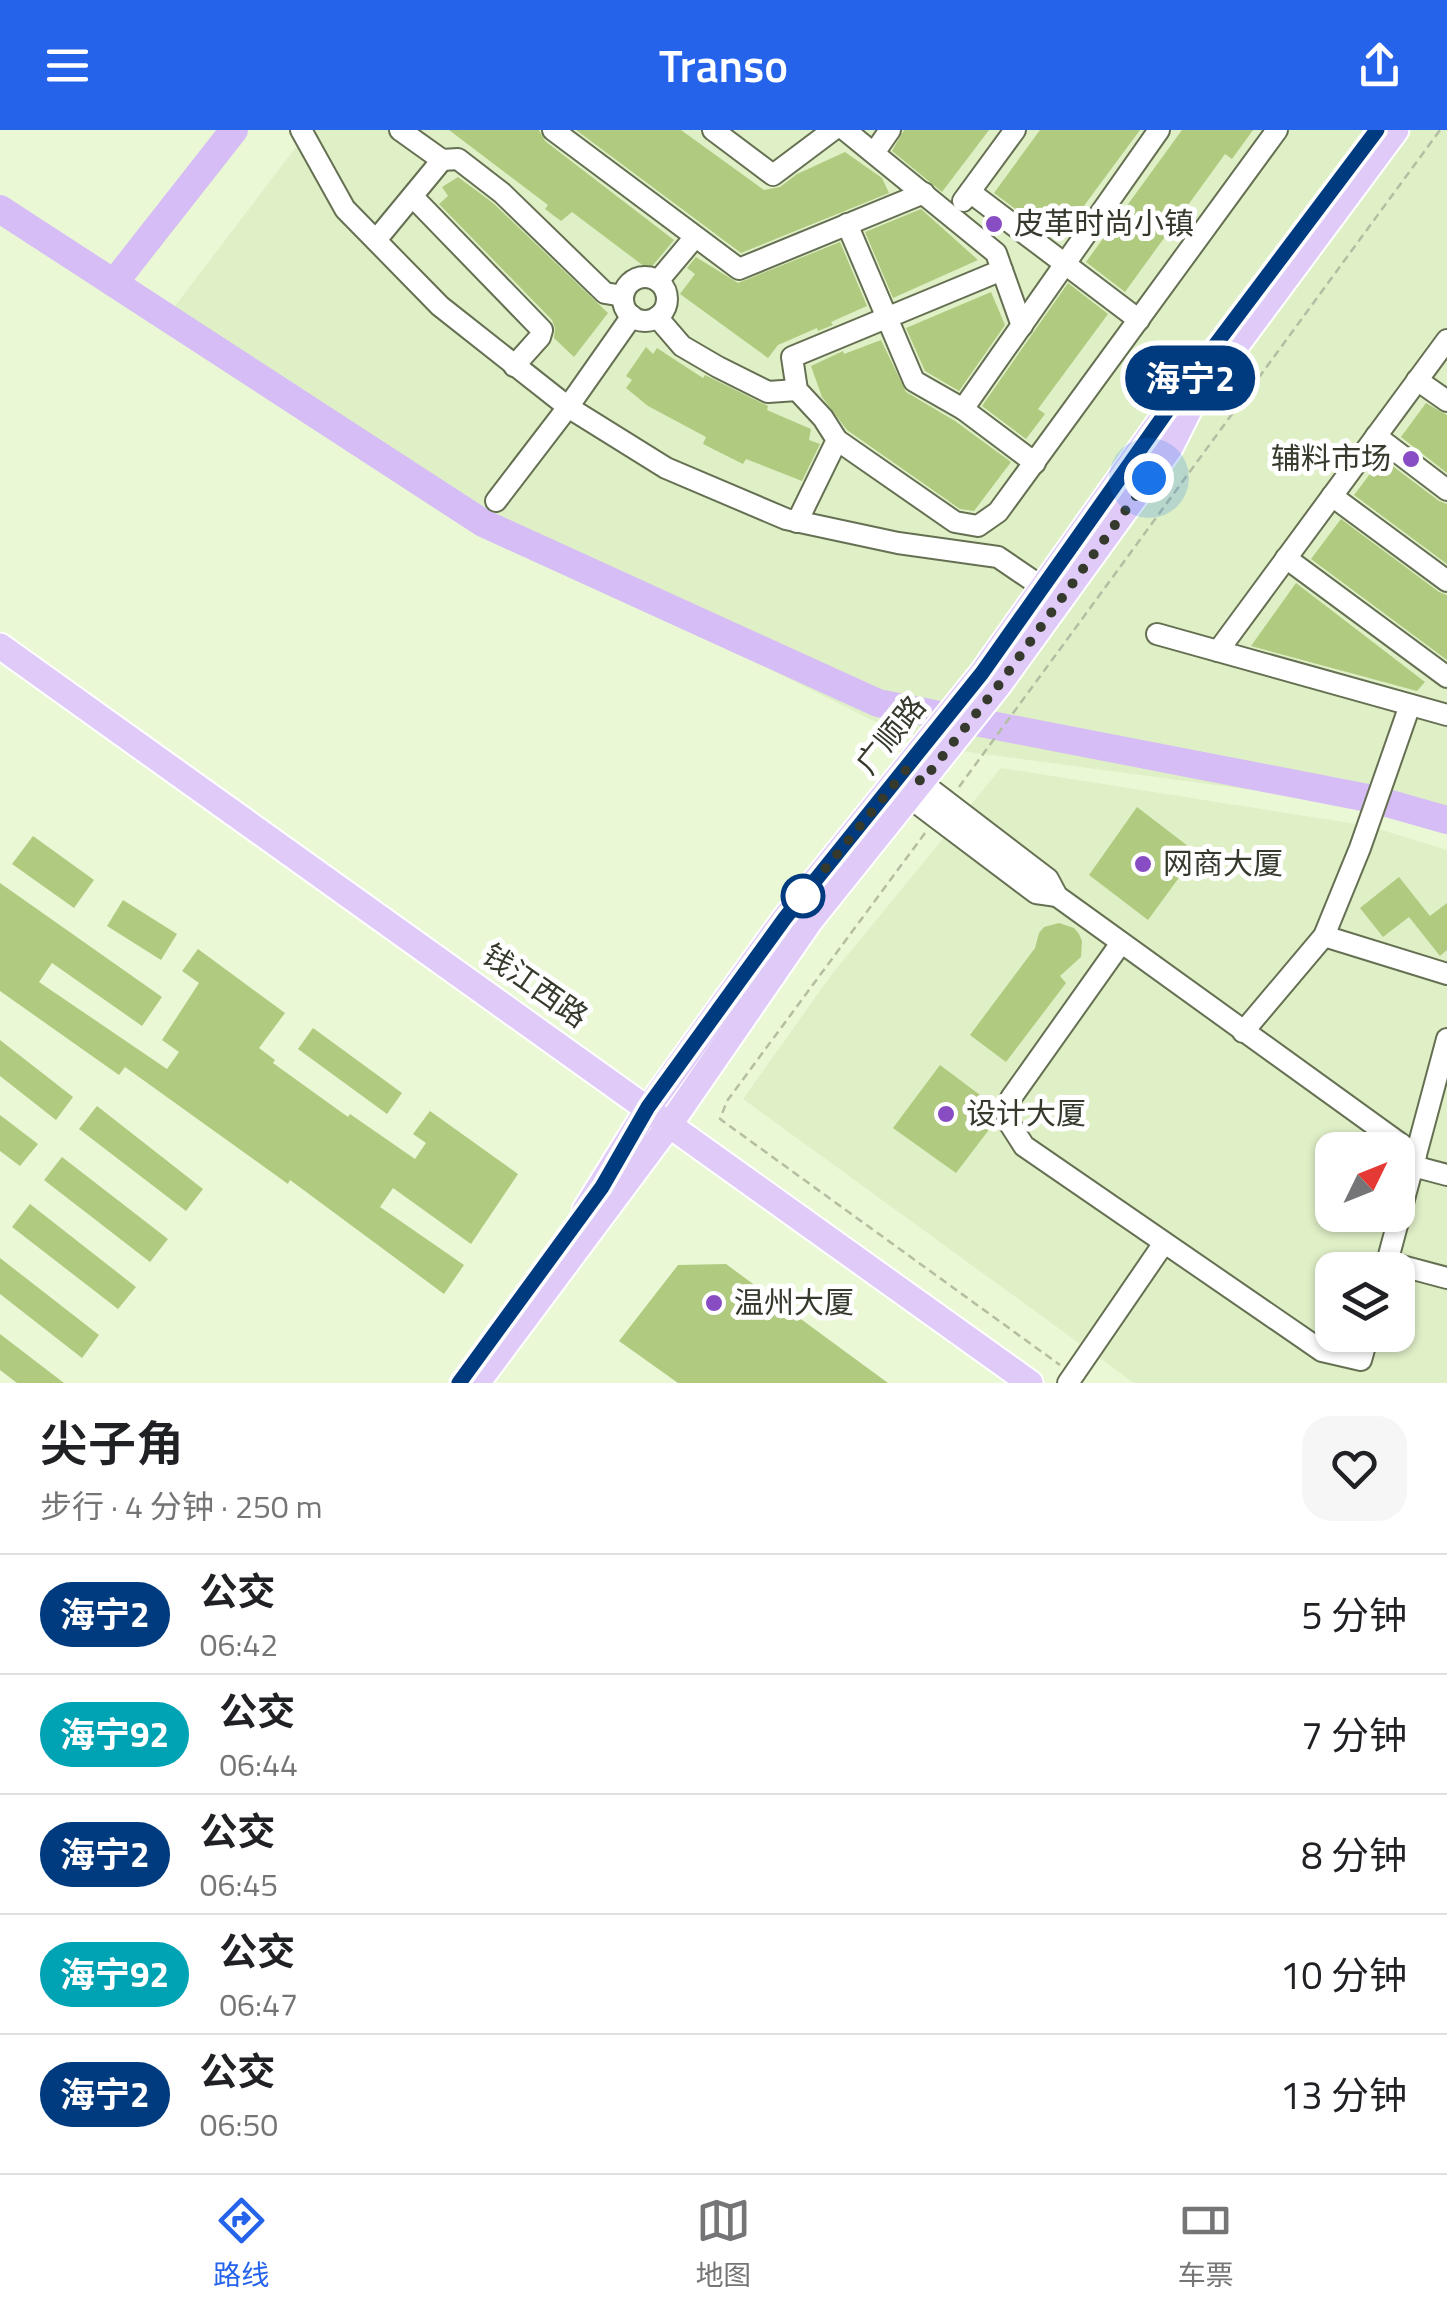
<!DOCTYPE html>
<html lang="zh">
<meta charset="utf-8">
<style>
:root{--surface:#fff;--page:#f6f6f6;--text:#202124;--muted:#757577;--line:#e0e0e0;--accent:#2563eb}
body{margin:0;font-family:"Titillium Web","Noto Sans SC",sans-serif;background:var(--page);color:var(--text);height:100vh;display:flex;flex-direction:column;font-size:38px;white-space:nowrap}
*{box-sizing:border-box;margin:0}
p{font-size:32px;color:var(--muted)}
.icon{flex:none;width:55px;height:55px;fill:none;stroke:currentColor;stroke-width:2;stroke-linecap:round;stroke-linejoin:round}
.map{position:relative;height:1253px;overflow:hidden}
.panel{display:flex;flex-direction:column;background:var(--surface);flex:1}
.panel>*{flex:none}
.badge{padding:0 20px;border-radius:32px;font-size:35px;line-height:65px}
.needle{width:65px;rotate:47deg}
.buttons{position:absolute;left:1315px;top:1002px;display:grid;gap:20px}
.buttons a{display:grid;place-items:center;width:100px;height:100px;border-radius:20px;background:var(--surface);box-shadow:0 2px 8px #0004;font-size:50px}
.you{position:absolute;width:50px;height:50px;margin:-25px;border:8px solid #fff;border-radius:50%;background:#1a73e8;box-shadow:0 0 0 15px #1a73e833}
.map>.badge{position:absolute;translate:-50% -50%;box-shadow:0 0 0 5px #fff}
.round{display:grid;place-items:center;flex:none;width:105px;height:105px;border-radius:30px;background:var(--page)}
.overview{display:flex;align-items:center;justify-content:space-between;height:170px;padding:0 40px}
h1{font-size:48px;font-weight:600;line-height:75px}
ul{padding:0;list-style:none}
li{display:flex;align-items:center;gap:30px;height:120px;padding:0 40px;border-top:2px solid var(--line)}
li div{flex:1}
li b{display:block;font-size:38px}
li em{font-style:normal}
li .badge{min-width:110px;font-weight:700;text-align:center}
header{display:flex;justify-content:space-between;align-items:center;height:130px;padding:0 40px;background:var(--accent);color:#fff;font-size:45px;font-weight:600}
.menu{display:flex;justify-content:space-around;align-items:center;height:140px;border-top:2px solid var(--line);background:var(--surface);font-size:28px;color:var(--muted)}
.menu a{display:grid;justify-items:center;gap:5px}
.menu .current{color:var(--accent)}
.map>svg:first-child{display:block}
.built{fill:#dfefc6;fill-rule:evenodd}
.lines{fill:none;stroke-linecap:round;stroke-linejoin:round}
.river{stroke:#d6bdf6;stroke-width:28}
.building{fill:#b0cb80}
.minor-casing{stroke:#657052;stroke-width:24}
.major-casing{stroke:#fff;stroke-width:29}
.path{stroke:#b3bea2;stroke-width:2.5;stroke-dasharray:8 5;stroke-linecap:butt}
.minor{stroke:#fff;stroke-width:20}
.major{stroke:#dfcaf8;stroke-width:25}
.line-casing{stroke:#fff;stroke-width:22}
.line{stroke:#003b80;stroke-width:15}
.walk{stroke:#353a2d;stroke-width:10;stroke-dasharray:0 18}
.poi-dot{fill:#894dc3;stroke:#fff;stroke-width:4}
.stop-dot{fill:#fff;stroke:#003b80;stroke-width:5}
.labels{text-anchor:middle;stroke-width:10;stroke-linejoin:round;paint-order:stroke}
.poi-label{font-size:30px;fill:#353a2d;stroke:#fff;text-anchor:start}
.street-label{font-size:30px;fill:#353a2d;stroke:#fff}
</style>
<header><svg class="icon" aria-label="menu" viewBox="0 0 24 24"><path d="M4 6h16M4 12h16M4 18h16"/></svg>Transo<svg class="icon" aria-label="share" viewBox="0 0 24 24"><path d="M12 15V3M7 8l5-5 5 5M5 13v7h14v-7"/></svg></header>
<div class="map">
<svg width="1447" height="1253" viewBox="0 0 1447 1253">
<rect width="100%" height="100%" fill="#eaf8d6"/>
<g class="built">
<path d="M309,0H1447V686L924,616L495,402L172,180Z"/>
<path d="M1001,638L1369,696L1447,720V1253H1134L743,969L832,844ZM1332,1020H1398V1085H1332ZM1332,1140H1398V1205H1332Z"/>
</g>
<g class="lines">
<g class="river">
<path d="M0,79L483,393L878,573L1373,669L1447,690"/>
<path d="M114,153L234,0"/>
</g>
</g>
<g class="building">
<path d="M449,0H539L545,11L674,110L649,140L572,82L561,91L545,79L548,75Z"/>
<path d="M576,0H681L764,60L780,57L797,44L845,22L882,48L889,63L741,123Z"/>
<path d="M904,0H989L942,62L892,21Z"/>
<path d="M1040,0H1140L1058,111L994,63Z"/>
<path d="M1182,0H1253L1232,29L1225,24L1125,162L1086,132Z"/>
<path d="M458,47L493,73L608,183L574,227L554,208L555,198L552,190L439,74L448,66L442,57Z"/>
<path d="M921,79L978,130L893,168L865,102Z"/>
<path d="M840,112L867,176L831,192L833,195L818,201L817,198L778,215L768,228L680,164L695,144L687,138L696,127L738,153Z"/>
<path d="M1068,153L1108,184L1038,279L1045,284L1026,309L982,276Z"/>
<path d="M991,162L1005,195L959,261L925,241L906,198Z"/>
<path d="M881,210L906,262L955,291L1011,332L974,381L960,379L847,300L822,267L811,236L843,221L844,224Z"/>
<path d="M646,217L653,224L657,218L703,248L705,245L768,276L767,280L811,299L809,310L820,314L802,351L746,329L743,334L703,314L706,307L648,276L626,258L632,250L626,246Z"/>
<path d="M1426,273L1447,285V343L1401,307Z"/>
<path d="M1382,328L1439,371L1447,374V434L1354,365Z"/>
<path d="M1341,389L1439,462L1447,465V530L1311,429Z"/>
<path d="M1296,453L1425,552L1417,561L1251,516Z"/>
<path d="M1137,677L1197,723L1148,790L1089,745Z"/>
<path d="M33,706L94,750L74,778L12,734Z"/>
<path d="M1399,747L1430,786L1447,773V820L1440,826L1409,787L1383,807L1360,778Z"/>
<path d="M0,753L162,867L142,896L52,833L39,852L167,939L179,922L162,910L199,853L182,841L198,819L285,883L259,918L275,930L273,933L348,987L350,984L415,1029L426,1013L413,1004L430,981L518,1044L471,1114L393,1058L380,1077L464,1135L444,1164L290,1050L288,1054L125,937L119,945L0,861Z"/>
<path d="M123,770L177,804L161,830L107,796Z"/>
<path d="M1059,793L1074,798L1079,804L1082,811L1081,827L1060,846L1066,853L1006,932L970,905L1035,818L1039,803L1044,797Z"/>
<path d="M313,898L402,963L387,984L298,919Z"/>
<path d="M0,910L73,967L56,990L0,946Z"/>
<path d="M940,935L980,965L990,990L988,1001L956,1043L893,998Z"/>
<path d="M97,976L203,1059L186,1081L79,999Z"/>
<path d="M0,985L38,1014L20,1036L0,1021Z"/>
<path d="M62,1027L168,1109L150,1132L44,1050Z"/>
<path d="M30,1074L136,1157L118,1179L12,1097Z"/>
<path d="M0,1128L99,1205L82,1228L0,1164Z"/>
<path d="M726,1134L888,1253H678L619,1211L678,1135Z"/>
<path d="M0,1204L64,1253H17L0,1240Z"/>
</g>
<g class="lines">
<g class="minor-casing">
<g id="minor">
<path d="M301,0L345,79L440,176L568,277L666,338L786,389L898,413L998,427L1045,459"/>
<path d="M400,0L442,30L458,29L502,63L605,163L623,166"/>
<path d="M553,0L739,139L924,63"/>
<path d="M713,0L773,45L833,0"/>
<path d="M874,23L890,0"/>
<path d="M970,62L1139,190"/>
<path d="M413,67L542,200L540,207L514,236"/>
<path d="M963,71L1015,0"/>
<path d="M847,94L914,251L963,279L1035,333"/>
<path d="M376,110L442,30"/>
<path d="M1002,140L1022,196"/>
<circle cx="645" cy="169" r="22"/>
<path d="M658,151L695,107"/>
<path d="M657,187L682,216L718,237L768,262L797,260"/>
<path d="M1417,250L1447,271"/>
<path d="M963,279L1159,0"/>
<path d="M1376,306L1447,360"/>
<path d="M837,310L955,392L978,396L998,382L1277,0"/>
<path d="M1332,366L1447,451"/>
<path d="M496,371L568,277L632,186"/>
<path d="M797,392L837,310L823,288L797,260L792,227L1002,140L996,123L845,0"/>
<path d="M1286,428L1447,547"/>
<path d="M1157,504L1447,585"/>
<path d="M1218,521L1447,210"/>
<path d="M912,645L1048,749L1057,766L1416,1025"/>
<path d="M898,659L1036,763L1057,766"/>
<path d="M1324,806L1447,844"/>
<path d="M1121,813L1011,968L1008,991L1024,1016L1322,1221L1361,1230L1368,1205"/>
<path d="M1243,902L1324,806L1360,718L1410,575"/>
<path d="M1413,1036L1447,1045"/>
<path d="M1387,1132L1447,1148"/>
<path d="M1385,1140L1447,909"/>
<path d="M1068,1253L1164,1113"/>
</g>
</g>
<g class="major-casing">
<g id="major">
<path d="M0,516L1030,1253"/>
<path d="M585,1080L649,977L785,788L982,543L1185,256"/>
<path d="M477,1253L670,994L810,791L998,556L1170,318L1190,278L1396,0"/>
</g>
</g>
<g class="path">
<path d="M959,657L1440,0"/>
<path d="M925,703L727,971L720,989L1060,1235"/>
</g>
<use href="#minor" class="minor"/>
<use href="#major" class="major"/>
</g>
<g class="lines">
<g class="line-casing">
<path id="line" d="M459,1253L602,1057L648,977L785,788L982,543L1189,250L1377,0"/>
</g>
<use href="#line" class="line"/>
<path class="walk" d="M803,766L906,640L922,652L998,556L1149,348"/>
</g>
<g class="poi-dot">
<circle cx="994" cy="94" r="10"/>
<circle cx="1411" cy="329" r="10"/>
<circle cx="1143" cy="734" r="10"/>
<circle cx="946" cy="984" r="10"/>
<circle cx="714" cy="1173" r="10"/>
</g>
<circle class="stop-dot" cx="803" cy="766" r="20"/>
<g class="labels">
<g class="poi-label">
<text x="1014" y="104">皮革时尚小镇</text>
<text x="1391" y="339" text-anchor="end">辅料市场</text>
<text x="1163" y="744">网商大厦</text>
<text x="966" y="994">设计大厦</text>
<text x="734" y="1183">温州大厦</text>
</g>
<g class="street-label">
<text transform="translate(891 605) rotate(-51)" y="10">广顺路</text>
<text transform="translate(535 856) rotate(35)" y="10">钱江西路</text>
</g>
</g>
</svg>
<div class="buttons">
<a><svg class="needle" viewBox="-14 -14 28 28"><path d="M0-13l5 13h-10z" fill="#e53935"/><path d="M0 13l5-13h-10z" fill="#757577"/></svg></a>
<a><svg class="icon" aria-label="layers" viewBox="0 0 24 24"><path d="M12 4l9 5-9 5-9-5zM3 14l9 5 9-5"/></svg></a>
</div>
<div class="you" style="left:1149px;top:348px"></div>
<b class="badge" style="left:1190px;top:248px;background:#003b80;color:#fff">海宁2</b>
</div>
<section class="panel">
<div class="overview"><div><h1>尖子角</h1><p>步行 · 4 分钟 · 250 m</p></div><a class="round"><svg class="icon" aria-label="heart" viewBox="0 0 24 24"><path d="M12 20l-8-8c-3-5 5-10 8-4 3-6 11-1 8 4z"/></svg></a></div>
<ul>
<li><span class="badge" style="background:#003b80;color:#fff">海宁2</span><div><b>公交</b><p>06:42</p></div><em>5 分钟</em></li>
<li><span class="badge" style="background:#00a3b4;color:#fff">海宁92</span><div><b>公交</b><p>06:44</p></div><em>7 分钟</em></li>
<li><span class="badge" style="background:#003b80;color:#fff">海宁2</span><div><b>公交</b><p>06:45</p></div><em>8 分钟</em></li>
<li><span class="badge" style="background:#00a3b4;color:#fff">海宁92</span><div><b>公交</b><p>06:47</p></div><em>10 分钟</em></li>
<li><span class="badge" style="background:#003b80;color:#fff">海宁2</span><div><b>公交</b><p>06:50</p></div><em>13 分钟</em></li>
</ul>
</section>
<nav class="menu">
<a class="current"><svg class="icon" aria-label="directions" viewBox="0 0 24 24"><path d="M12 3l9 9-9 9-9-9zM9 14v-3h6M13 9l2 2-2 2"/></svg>路线</a>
<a><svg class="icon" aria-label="map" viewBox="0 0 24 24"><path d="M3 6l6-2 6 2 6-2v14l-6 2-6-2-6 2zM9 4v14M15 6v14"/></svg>地图</a>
<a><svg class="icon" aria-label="tickets" viewBox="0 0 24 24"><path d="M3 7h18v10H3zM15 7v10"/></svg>车票</a>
</nav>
